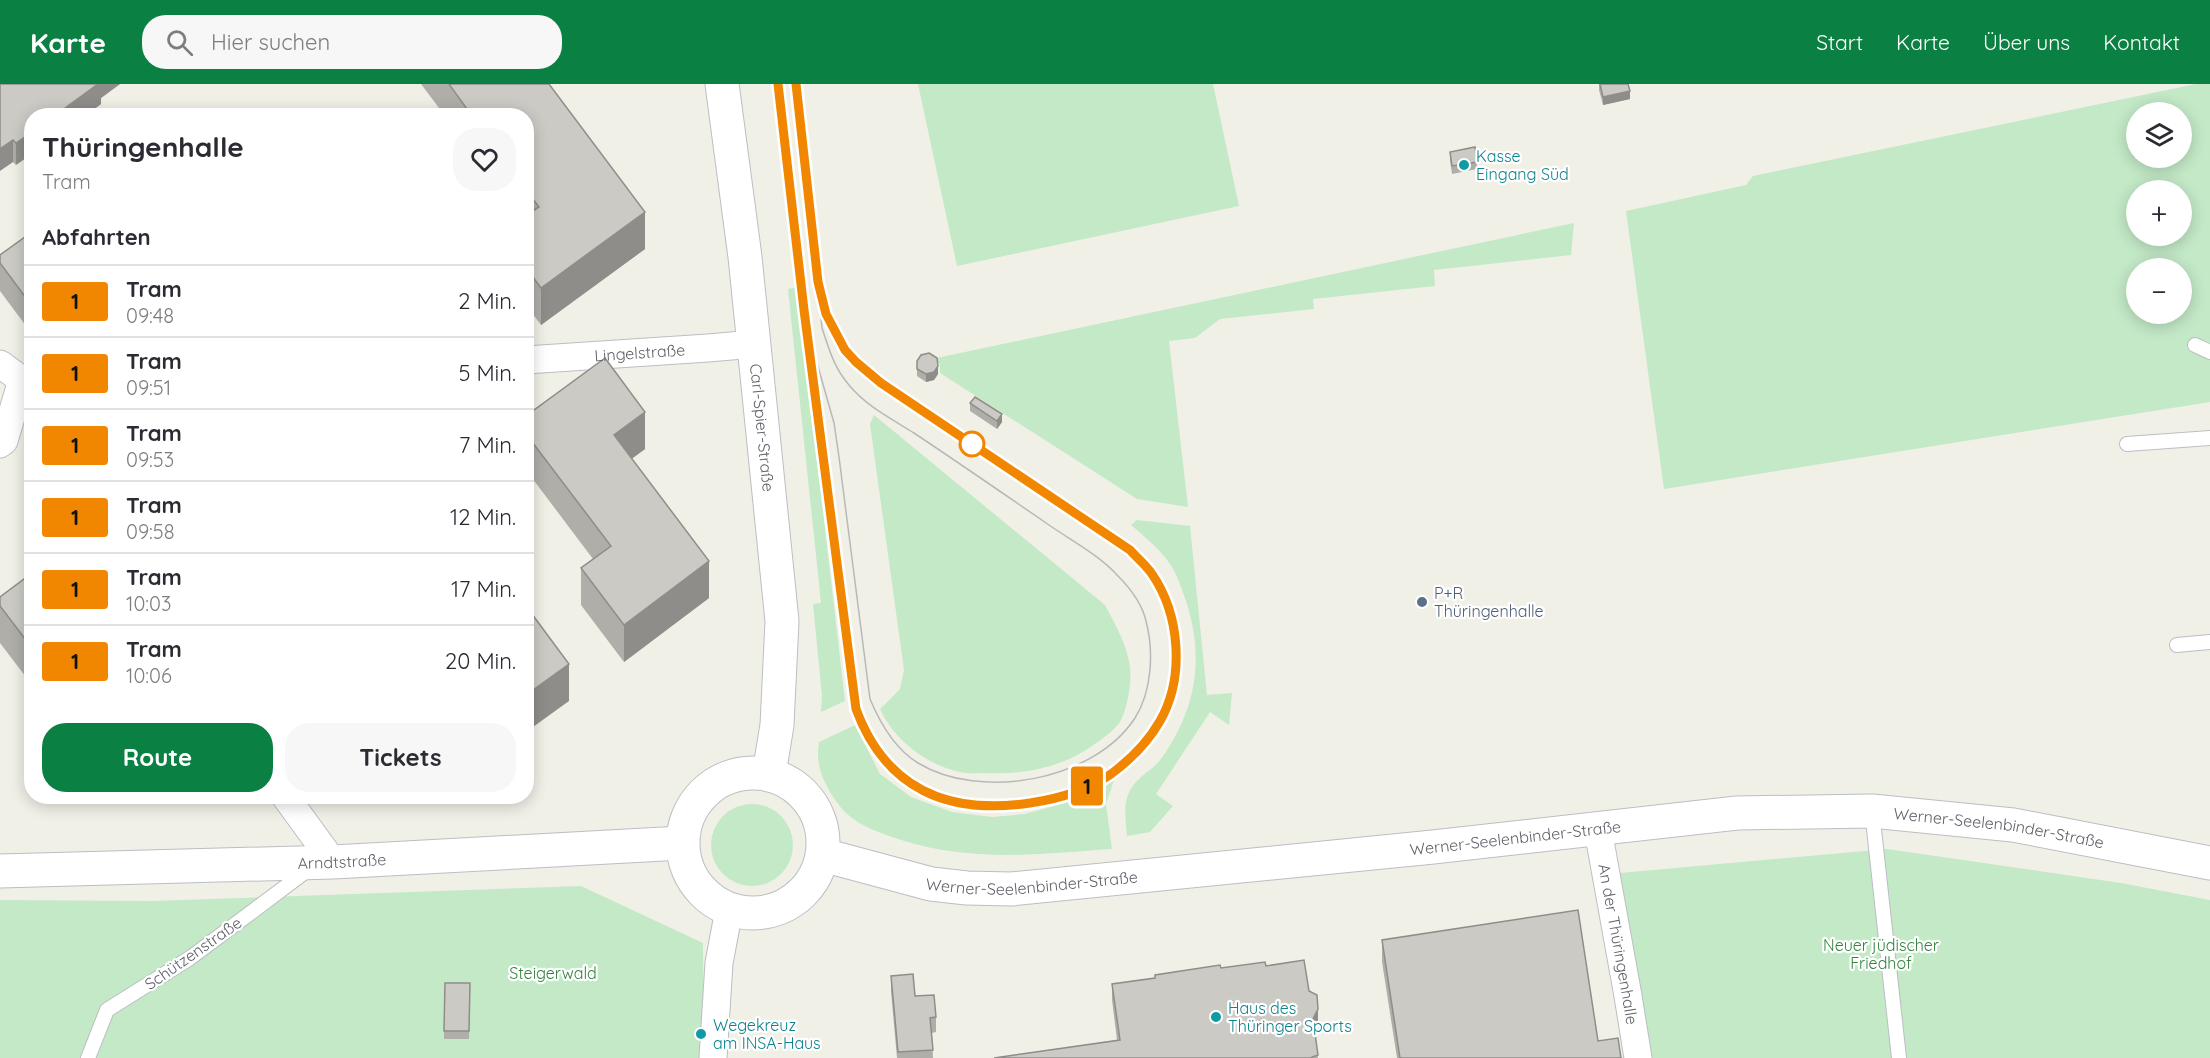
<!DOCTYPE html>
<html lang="de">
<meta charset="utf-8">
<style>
:root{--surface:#fff;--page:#f7f7f7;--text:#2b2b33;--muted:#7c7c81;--line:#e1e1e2;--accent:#0b8043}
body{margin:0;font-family:Quicksand,sans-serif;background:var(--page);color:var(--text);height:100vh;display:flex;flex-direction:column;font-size:22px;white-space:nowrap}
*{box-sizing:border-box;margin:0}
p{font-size:20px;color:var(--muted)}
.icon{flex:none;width:33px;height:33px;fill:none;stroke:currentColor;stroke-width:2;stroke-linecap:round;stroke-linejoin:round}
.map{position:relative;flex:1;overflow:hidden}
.drawer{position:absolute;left:24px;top:24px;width:510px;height:696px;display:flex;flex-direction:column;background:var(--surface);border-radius:24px;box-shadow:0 3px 15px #0003}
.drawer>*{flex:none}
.badge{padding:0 12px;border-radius:4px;font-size:21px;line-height:39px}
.fabs{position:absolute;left:2126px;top:18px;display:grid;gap:12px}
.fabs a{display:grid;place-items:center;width:66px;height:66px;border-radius:50%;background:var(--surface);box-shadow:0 3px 15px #0003;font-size:30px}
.map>.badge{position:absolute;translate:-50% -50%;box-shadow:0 0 0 3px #fff}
h2{padding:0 18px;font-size:22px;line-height:54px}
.round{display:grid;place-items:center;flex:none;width:63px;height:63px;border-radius:24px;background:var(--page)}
.head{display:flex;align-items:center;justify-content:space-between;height:102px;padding:0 18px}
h1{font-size:28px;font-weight:700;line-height:45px}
.cta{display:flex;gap:12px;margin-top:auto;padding:12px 18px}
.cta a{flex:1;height:69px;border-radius:24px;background:var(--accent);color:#fff;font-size:24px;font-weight:700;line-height:69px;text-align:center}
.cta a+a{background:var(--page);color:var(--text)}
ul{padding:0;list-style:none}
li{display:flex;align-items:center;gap:18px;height:72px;padding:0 18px;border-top:2px solid var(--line)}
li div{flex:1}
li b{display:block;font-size:22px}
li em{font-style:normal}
li .badge{min-width:66px;font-weight:700;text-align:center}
header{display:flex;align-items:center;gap:36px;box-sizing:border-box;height:84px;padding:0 30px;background:var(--accent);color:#fff}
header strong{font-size:28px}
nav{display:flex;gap:33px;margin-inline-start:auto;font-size:21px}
.search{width:420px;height:54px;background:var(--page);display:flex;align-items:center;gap:15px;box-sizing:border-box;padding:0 21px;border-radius:24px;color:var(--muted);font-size:22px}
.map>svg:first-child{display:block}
.green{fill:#c3e9c7;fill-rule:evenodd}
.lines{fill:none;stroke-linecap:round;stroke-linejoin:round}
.service-casing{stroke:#bbbec3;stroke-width:16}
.minor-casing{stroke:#bbbec3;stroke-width:29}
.tertiary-casing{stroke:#bbbec3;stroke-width:35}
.service{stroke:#fff;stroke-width:14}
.minor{stroke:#fff;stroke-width:27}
.tertiary{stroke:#fff;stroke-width:33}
.tram{stroke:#b8b8b9;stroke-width:1.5}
.wall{fill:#afaea9}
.shaded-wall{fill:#8f8d89}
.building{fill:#cccac4;stroke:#8f8d89;stroke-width:1.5}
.line-casing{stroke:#fff;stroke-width:14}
.line{stroke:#f18700;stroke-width:9}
.culture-dot{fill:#0f9aa8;stroke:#fff;stroke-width:2}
.stop-dot{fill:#fff;stroke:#f18700;stroke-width:3}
.service-dot{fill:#5c6f8a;stroke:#fff;stroke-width:2}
.labels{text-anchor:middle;stroke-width:4.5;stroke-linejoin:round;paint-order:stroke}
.culture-label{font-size:16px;fill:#0d838f;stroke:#fff;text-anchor:start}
.street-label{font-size:16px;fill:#5e6168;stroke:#fff}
.service-label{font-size:16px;fill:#4e5e75;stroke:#fff;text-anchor:start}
.park-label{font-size:16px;fill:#31833e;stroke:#fff}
</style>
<header>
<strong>Karte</strong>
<div class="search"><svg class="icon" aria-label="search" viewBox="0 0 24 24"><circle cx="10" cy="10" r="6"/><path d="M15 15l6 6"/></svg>Hier suchen</div>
<nav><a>Start</a><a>Karte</a><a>Über uns</a><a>Kontakt</a></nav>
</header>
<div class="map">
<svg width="2210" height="974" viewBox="0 0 2210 974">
<rect width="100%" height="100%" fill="#f1f0e7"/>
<g class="green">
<path d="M918,0H1213L1239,122L957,182Z"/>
<path d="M2196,0H2210V259L2200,255L2191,266L2210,275V318L1664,405L1626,127L1746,101L1753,92ZM2136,28H2181V74H2136ZM2136,106H2181V152H2136ZM2136,184H2181V230H2136Z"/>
<path d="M1574,139L1571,171L1434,186L1435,202L1313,215L1314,225L1220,235L1195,254L1169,257L1188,423L1137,415L940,289V280L932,275Z"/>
<path d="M797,203L845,617L821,628L822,612L813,520L821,519L788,205Z"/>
<path d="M874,331L1105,521C1115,540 1128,562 1130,584C1132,598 1127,626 1120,638C1114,646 1104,654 1096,659C1063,684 1024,691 983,689C976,689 968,690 960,688C927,681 894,656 880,625L900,605L904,586L870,340Z"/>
<path d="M1137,436L1190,442L1207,611L1232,609L1229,641L1210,628L1156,710L1173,722L1150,748L1127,752C1125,727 1121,711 1141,693C1148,687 1156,682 1161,675C1197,625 1205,572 1185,514C1181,503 1177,490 1170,480C1160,465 1145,453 1131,441Z"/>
<path d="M855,641L880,690L911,713L952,728L992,733L1025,730L1091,712L1114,696L1106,720L1112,765C1037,770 972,779 898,755C866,744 846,737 829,706C820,691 816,677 819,658Z"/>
<circle cx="752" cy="761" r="41"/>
<path d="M1887,765L2121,799L2210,816V974H1651L1620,789Z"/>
<path d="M581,802L703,859L704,974H0V816L153,817Z"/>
</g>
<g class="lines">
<g class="service-casing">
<g id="service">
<path d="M2195,261L2210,268"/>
<path d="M2127,360L2210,354"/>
<path d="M2177,561L2210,558"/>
<path d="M1872,727L1899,974"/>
<path d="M88,974L107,926L190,874L309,785"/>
</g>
</g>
<g class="minor-casing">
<g id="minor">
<path id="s1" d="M526,276L708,264L754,260"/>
<path d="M0,280L22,296L32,297"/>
<path d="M0,360L4,357L22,296"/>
<path d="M285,712L333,778"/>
<path id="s2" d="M1598,746L1628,912L1638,974"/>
<path d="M713,974L719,879L729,826"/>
</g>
</g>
<g class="tertiary-casing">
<g id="tertiary">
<path id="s3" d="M722,0L745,173L782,537L777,641L769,690"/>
<circle cx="753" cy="759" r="70"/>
<path id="s4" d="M823,771L931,800L967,804L1011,805L1433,763L1737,729L1872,727L2013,741L2210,779"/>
<path id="s5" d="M0,787L333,778L682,759"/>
</g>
</g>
<use href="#service" class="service"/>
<use href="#minor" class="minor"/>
<use href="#tertiary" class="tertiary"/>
<g class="tram">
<path d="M778,0L804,226L856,625C866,650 881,680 904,695C942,722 986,726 1030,719C1106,707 1172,658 1175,576C1177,547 1169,514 1152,490C1146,481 1137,474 1130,466L881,299C842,266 831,247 818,198"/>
<path d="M796,0L822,244C829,265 834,284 849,301C866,322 892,335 914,349C959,379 1004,410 1049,441C1072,457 1099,471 1118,492C1130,504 1142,520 1146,537C1154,568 1152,607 1135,634C1094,697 980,717 918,679C895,665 880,639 870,615L839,373L834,339L817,279"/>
</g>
</g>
<g class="wall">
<path d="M0,0H120L101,14V20L85,32H32L16,81L13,78Z"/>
<path d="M421,0H549L645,165L541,241L526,221V32H445Z"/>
<path d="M1599,0H1628L1630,15L1603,21L1599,6Z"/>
<path d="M1450,68L1477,78V85L1452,90L1450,76Z"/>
<path d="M32,148V250L0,207V171Z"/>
<path d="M917,277L938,290L934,296L926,298L917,292Z"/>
<path d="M970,319L1002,338L997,345L970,327Z"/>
<path d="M526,332L645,365L631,375L709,514L624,578L581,521V484L593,475L526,386Z"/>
<path d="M32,489V601L0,559V513Z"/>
<path d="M1382,856L1598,957L1621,974H1397L1382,878Z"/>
<path d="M1266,882L1309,907L1318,940L1315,947L1318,974H994L1117,956L1112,916V900L1221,884Z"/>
<path d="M891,892L915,912L936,933V948L932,949L933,974H897L891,907Z"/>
<path d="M445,899H470L469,955H444Z"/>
</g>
<g class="shaded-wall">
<path d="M98,0H120L101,14V20L85,32H54Z"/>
<path d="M1630,7V15L1603,21V13Z"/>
<path d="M32,48V70L16,81V59Z"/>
<path d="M13,56V78L0,87V65Z"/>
<path d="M645,128V165L541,241V204Z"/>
<path d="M938,282V290L934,296L926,298V290Z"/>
<path d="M645,328V365L614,388V351Z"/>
<path d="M1002,330V338L997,345V337Z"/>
<path d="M709,477V514L624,578V541Z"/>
<path d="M569,580V617L526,648V611Z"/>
<path d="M1318,925V940L1313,950V935Z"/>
</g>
<g class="building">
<path d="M0,0H98L54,32H32V48L16,59L13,56L0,65Z"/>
<path d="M449,0H549L645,128L541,204L526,184V131L539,123L526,106V32H472Z"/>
<path d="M1600,0H1628L1630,7L1603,13Z"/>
<path d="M1475,63L1477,78L1452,82L1450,68Z"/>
<path d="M32,148V222L0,179V171Z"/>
<path d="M929,269L937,274L938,282L934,288L926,290L917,285V277L921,271Z"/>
<path d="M605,274L645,328L614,351L709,477L624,541L581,484L611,462L526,350V332Z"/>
<path d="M975,313L1002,330L997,337L970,319Z"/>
<path d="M32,489V564L0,522V513Z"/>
<path d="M526,522L569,580L526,611Z"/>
<path d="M1578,826L1598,957L1618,954L1621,974H1400L1382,856Z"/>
<path d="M1304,876L1309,907L1317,911L1318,925L1313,935L1318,971L1312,973V974H994L1120,956L1112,900L1155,894V891L1220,881L1221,884L1265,878L1266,882Z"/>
<path d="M913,890L915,912L934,911L936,933L930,934L933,966L898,968L891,892Z"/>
<path d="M445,899H470L469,947H444Z"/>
</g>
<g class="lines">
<g class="line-casing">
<path id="line" d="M778,0L804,226L856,625C886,706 949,731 1030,719C1057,715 1088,706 1111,690C1130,676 1148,658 1160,637C1185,593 1180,531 1152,490C1146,481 1137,474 1130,466L881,299L856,278L845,266L826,230L818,198L796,0"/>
</g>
<use href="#line" class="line"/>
</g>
<g class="culture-dot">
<circle cx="1464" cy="81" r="6"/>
<circle cx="1216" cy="933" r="6"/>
<circle cx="701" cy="950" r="6"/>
</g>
<circle class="stop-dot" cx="972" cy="360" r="12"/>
<circle class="service-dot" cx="1422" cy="518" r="6"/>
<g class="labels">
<g class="culture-label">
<text x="1476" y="78">Kasse<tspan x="1476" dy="18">Eingang Süd</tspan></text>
<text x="1228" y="930">Haus des<tspan x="1228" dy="18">Thüringer Sports</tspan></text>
<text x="713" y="947">Wegekreuz<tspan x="713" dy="18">am INSA-Haus</tspan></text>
</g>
<g class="street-label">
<text dy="6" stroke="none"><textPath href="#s1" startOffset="114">Lingelstraße</textPath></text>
<text dy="6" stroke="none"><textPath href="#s3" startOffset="346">Carl-Spier-Straße</textPath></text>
<text dy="6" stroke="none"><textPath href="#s4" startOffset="1185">Werner-Seelenbinder-Straße</textPath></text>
<text dy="6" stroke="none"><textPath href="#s4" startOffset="699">Werner-Seelenbinder-Straße</textPath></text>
<text dy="6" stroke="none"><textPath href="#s5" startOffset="342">Arndtstraße</textPath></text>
<text dy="6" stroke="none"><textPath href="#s4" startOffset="213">Werner-Seelenbinder-Straße</textPath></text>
<text dy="6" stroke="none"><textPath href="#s2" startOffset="116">An der Thüringenhalle</textPath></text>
<text transform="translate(193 869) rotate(-35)" y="6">Schützenstraße</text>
</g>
<g class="service-label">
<text x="1434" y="515">P+R<tspan x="1434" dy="18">Thüringenhalle</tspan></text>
</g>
<g class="park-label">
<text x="1881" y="867">Neuer jüdischer<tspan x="1881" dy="18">Friedhof</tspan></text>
<text x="553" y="895">Steigerwald</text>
</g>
</g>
</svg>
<div class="fabs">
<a><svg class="icon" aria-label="layers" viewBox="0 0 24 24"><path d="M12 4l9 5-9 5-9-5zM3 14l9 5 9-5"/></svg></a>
<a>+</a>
<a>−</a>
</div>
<b class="badge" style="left:1087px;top:702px;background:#f18700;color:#111">1</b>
<section class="drawer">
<div class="head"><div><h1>Thüringenhalle</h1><p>Tram</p></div><a class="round"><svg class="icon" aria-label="heart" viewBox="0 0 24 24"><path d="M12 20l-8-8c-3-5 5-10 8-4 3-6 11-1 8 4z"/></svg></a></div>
<h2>Abfahrten</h2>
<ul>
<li><span class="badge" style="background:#f18700;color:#111">1</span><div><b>Tram</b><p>09:48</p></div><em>2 Min.</em></li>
<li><span class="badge" style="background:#f18700;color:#111">1</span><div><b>Tram</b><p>09:51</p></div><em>5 Min.</em></li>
<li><span class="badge" style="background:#f18700;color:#111">1</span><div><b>Tram</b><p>09:53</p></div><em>7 Min.</em></li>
<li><span class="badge" style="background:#f18700;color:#111">1</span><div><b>Tram</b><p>09:58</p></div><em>12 Min.</em></li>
<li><span class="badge" style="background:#f18700;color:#111">1</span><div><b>Tram</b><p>10:03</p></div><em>17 Min.</em></li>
<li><span class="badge" style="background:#f18700;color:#111">1</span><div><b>Tram</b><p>10:06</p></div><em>20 Min.</em></li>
</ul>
<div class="cta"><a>Route</a><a>Tickets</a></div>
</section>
</div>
